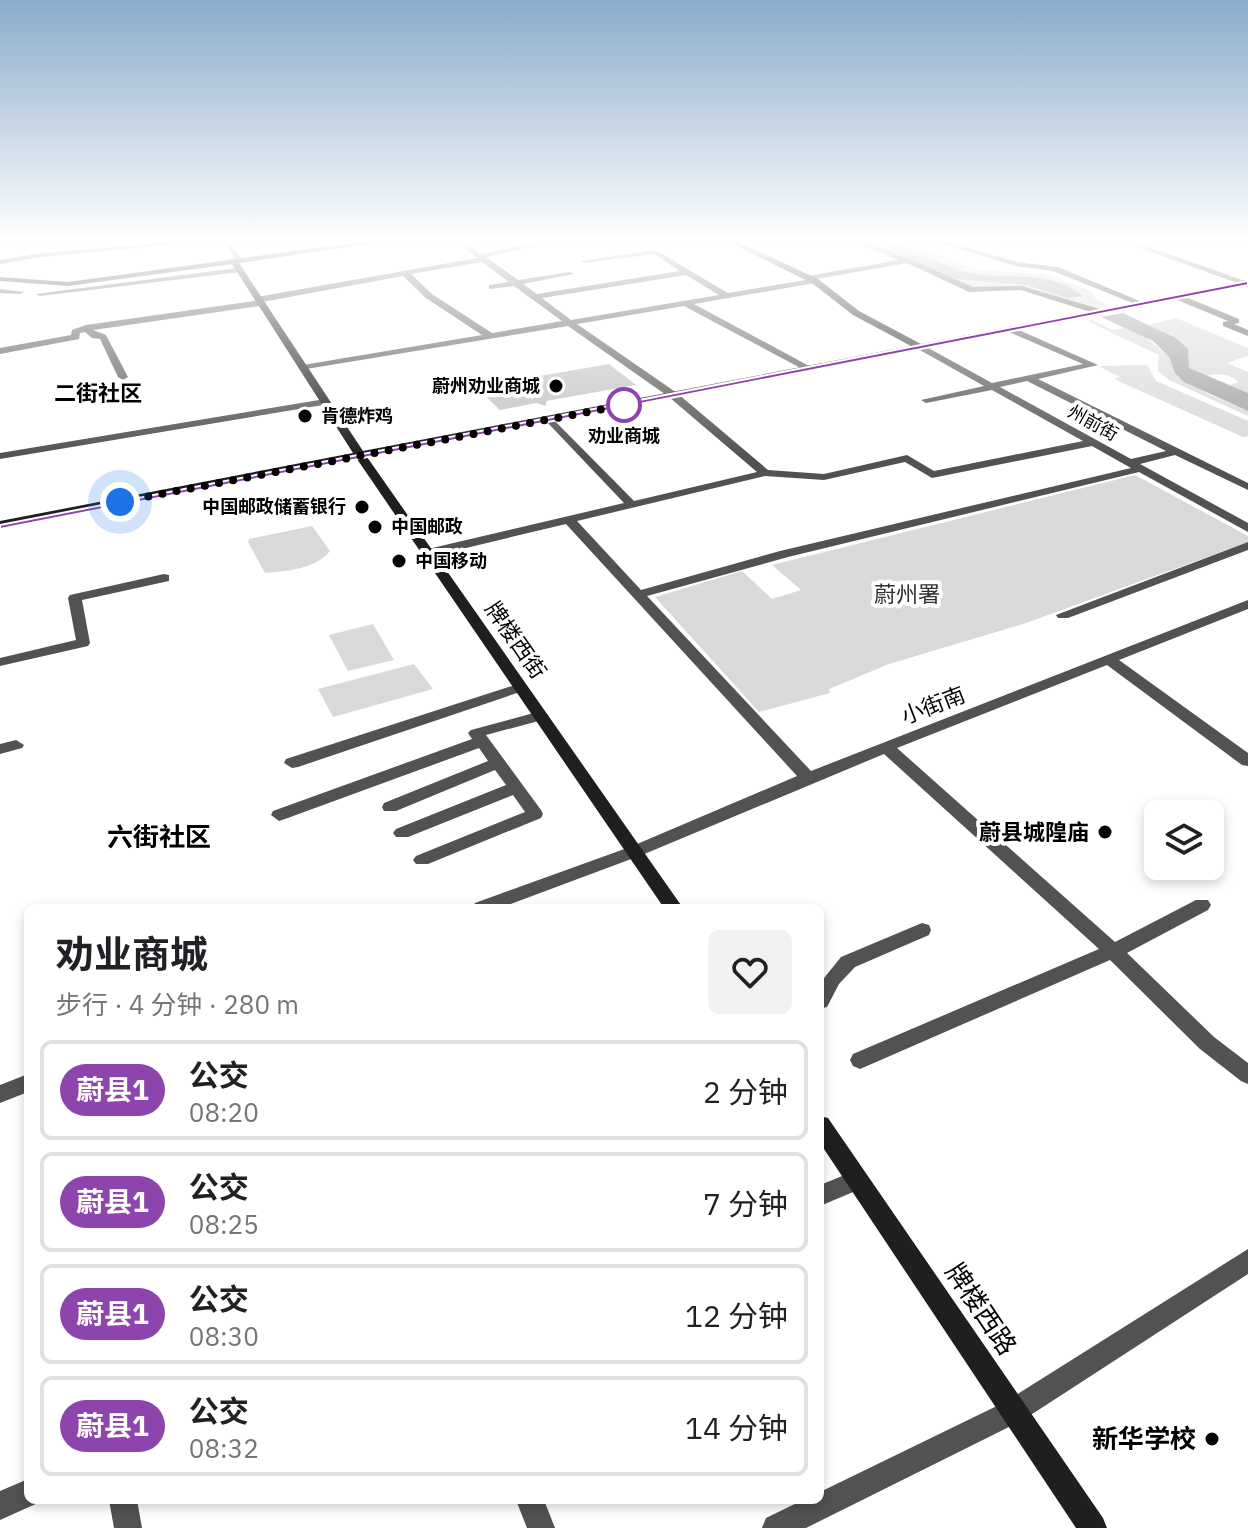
<!DOCTYPE html>
<html lang="zh">
<meta charset="utf-8">
<style>
:root{--surface:#fff;--page:#f2f2f2;--text:#202124;--muted:#757577;--line:#e0e0e0}
body{margin:0;font-family:"IBM Plex Sans","Noto Sans SC",sans-serif;background:var(--page);color:var(--text);height:100vh;display:flex;flex-direction:column;font-size:30px;white-space:nowrap}
*{box-sizing:border-box;margin:0}
p{font-size:26px;color:var(--muted)}
.icon{flex:none;width:44px;height:44px;fill:none;stroke:currentColor;stroke-width:2;stroke-linecap:round;stroke-linejoin:round}
.map{position:relative;flex:1;overflow:hidden}
.sheet{position:absolute;left:24px;top:904px;width:800px;height:600px;display:flex;flex-direction:column;background:var(--surface);border-radius:12px;box-shadow:0 4px 12px #0003}
.sheet>*{flex:none}
.badge{padding:0 16px;border-radius:26px;font-size:28px;line-height:52px}
.controls{position:absolute;left:1144px;top:800px;display:grid;gap:16px}
.controls a{display:grid;place-items:center;width:80px;height:80px;border-radius:12px;background:var(--surface);box-shadow:0 4px 12px #0003;font-size:40px}
.you{position:absolute;width:40px;height:40px;margin:-20px;border:6px solid #fff;border-radius:50%;background:#1a73e8;box-shadow:0 0 0 12px #1a73e833}
.map>.badge{position:absolute;translate:-50% -50%;box-shadow:0 0 0 4px #fff}
.round{display:grid;place-items:center;flex:none;width:84px;height:84px;border-radius:12px;background:var(--page)}
.head{display:flex;align-items:center;justify-content:space-between;height:136px;padding:0 32px}
h1{font-size:38px;font-weight:700;line-height:60px}
ul{padding:0;list-style:none}
li{display:flex;align-items:center;gap:24px;height:100px;margin:0 16px 12px;padding:0 16px;border:4px solid var(--line);border-radius:12px}
li div{flex:1}
li b{display:block;font-size:30px}
li em{font-style:normal}
li .badge{min-width:88px;font-weight:700;text-align:center}
.map>svg:first-child{display:block}
.green{fill:#d9d9d9}
.water{fill:#a0a0a0}
.building{fill:#c2c2c2}
.lines{fill:none;stroke-linecap:round;stroke-linejoin:round}
.street{fill:#525252;fill-rule:evenodd}
.secondary{fill:#1f1f1f;fill-rule:evenodd}
.line{fill:#8e44ad;stroke:#fff;stroke-width:2}
.walk{stroke:#000;stroke-width:8;stroke-dasharray:0 14.4}
.poi-dot{fill:#000;stroke:#fff;stroke-width:3}
.stop-dot{fill:#fff;stroke:#8e44ad;stroke-width:4}
.labels{text-anchor:middle;stroke-width:8;stroke-linejoin:round;paint-order:stroke}
.far-poi-label{font-size:18px;font-weight:bold;fill:#000;stroke:#fff;text-anchor:start}
.far-street-label{font-size:18px;fill:#000;stroke:#fff}
.far-stop-label{font-size:18px;font-weight:bold;fill:#000;stroke:#fff}
.far-quarter-label{font-size:22px;font-weight:bold;fill:#000;stroke:#fff}
.park-label{font-size:22px;fill:#303030;stroke:#fff}
.street-label{font-size:22px;fill:#000;stroke:#fff}
.poi-label{font-size:22px;font-weight:bold;fill:#000;stroke:#fff;text-anchor:end}
.quarter-label{font-size:26px;font-weight:bold;fill:#000;stroke:#fff}
.near-street-label{font-size:26px;fill:#000;stroke:#fff}
.near-poi-label{font-size:26px;font-weight:bold;fill:#000;stroke:#fff;text-anchor:end}
</style>
<div class="map">
<svg width="1248" height="1528" viewBox="0 0 1248 1528">
<rect width="100%" height="100%" fill="#fff"/>
<g class="green">
<path d="M863,241H904L980,270L1046,274L1091,291L1095,298L1110,307L1096,309L1027,287L976,288Z"/>
<path d="M1176,318L1248,348V356L1227,363L1248,372V393L1229,385L1239,382C1228,373 1219,373 1206,376L1189,368L1187,349L1176,338L1149,325Z"/>
<path d="M1090,319L1113,330L1125,328L1143,335L1169,357L1175,373L1208,394L1248,411V416L1169,380L1158,371L1159,355L1089,322Z"/>
<path d="M1147,365L1156,381L1248,421V436L1243,437L1114,379L1120,377L1098,366Z"/>
<path d="M1135,475L1248,536V542L1026,623L889,664L829,689L830,693L759,712L655,597L742,571L772,599L801,590L772,565Z"/>
<path d="M312,526L330,551C316,569 287,571 265,573L248,542L249,539Z"/>
<path d="M373,624L394,660L348,671L329,635Z"/>
<path d="M414,664L433,689L333,717L318,689Z"/>
</g>
<g class="water">
<path d="M872,241C906,241 935,265 968,272C1008,282 1047,267 1083,296L1067,298L1027,285L955,279Z"/>
<path d="M1123,313L1176,338L1188,349L1189,368L1248,393V411L1184,382L1175,373L1169,357L1153,341L1101,317Z"/>
</g>
<path class="building" d="M609,364L636,385L546,401V406L536,403L500,410L476,387Z"/>
<g class="lines">
<g class="street">
<path d="M175,241H208L34,258L0,264V260L34,254Z"/>
<path d="M222,241H229L244,263H238Z"/>
<path d="M456,241H464L481,254L543,241H559L486,257L518,280L570,272L574,274L523,284L537,294L680,271L654,254L585,263L581,261L655,250L728,293L806,280L804,278L808,276L899,260L851,241H862L904,256L973,287L1022,286L1103,310L1104,312L1100,315L1021,290L969,292L907,263L816,279L819,281L815,283L694,304L811,367L813,369L808,372L684,306L577,324L677,393L768,470L824,474L907,455L934,471L1083,441L992,390L926,403L921,400L984,386L918,349V345L921,344L992,383L1083,364L1009,332L1008,330L1012,327L1098,365L1038,379L1248,483V490L1175,455L1140,464L1248,523V532L1139,472L788,557L647,596L811,771L1248,600V609L1119,660L1248,753V766L1242,765L1107,665L897,748L1115,942L1196,900H1208L1211,905L1208,910L1127,953L1214,1037L1248,1063V1084L1241,1081L1200,1049L1110,960L867,1066L860,1069L853,1066L850,1060L853,1054L1099,949L884,754L642,855L500,908H472L475,903L630,847L797,776L566,524L428,557L422,553L428,549L624,503L546,421L545,419L550,416L634,501L757,472L669,397L568,326L300,370V366L303,365L482,335L426,298L403,276L262,302L259,306L93,330L106,335L128,377L123,380L118,377L100,339L92,338L85,332L80,333L79,339L0,354V348L71,335L72,330L86,325L254,301L257,297L477,258ZM482,262L509,282L489,285V289L514,286L562,321L492,333L432,294L411,274ZM686,275L719,295L571,320L542,298ZM1027,381L1166,451L1131,459L1000,387ZM1092,446L1131,468L780,551L641,590L577,521L765,476L824,480L905,462L932,478Z"/>
<path d="M931,241H944L1017,262L1058,267L1147,304L1140,306L1053,271L1016,266Z"/>
<path d="M1121,241H1132L1248,282V287Z"/>
<path d="M237,268L240,272L40,296L36,294Z"/>
<path d="M0,289L24,292L20,294L0,293Z"/>
<path d="M1175,295H1181L1239,319V323L1234,324L1248,330V336L1223,326V322L1228,321L1175,299Z"/>
<path d="M325,399L330,402L329,404L0,459V453Z"/>
<path d="M1248,542V550L1068,618H1058L1056,615Z"/>
<path d="M164,574L169,575V581L82,600L90,643L88,646L0,666V658L76,640L68,598L70,595Z"/>
<path d="M521,683L528,687L526,690L298,767L292,768L284,763L286,759Z"/>
<path d="M541,711L549,716L546,719L486,735L541,810L543,814L541,818L428,864H416L413,860L416,856L525,812L513,795L408,837H396L393,833L396,829L506,785L495,770L396,811H384L382,807L384,803L488,761L479,748L285,819L279,821L271,815L273,811L472,739L468,733L471,730Z"/>
<path d="M16,740L24,745L22,748L0,754V744Z"/>
<path d="M922,923L929,925L931,930L929,935L855,967L839,984L827,1007L820,1009V983L841,957Z"/>
<path d="M28,1074V1092L0,1103V1085Z"/>
<path d="M857,1170L865,1173L868,1180L865,1187L820,1206V1185Z"/>
<path d="M1248,1249V1274L1023,1420L806,1528H762L766,1518L803,1500H820V1492L1005,1402Z"/>
<path d="M28,1479V1500H39L38,1503L0,1520V1491Z"/>
<path d="M109,1500H137L142,1528H114Z"/>
<path d="M516,1500H544L555,1528H527Z"/>
</g>
<g class="secondary">
<path d="M366,241H389L239,263L363,451L911,346L853,315L812,283L726,241H736L818,279L859,311L921,344L1248,281V285L367,457L683,908H664L357,459L0,529V521L353,453L232,264L68,286L0,281V277L68,282Z"/>
<path d="M820,1116L828,1118L1103,1518L1107,1528H1076L820,1143Z"/>
</g>
</g>
<linearGradient id="sky" x2="0" y2="1"><stop stop-color="#8baccb"/><stop offset="0.53" stop-color="#fff"/><stop offset="1" stop-color="#fff" stop-opacity="0"/></linearGradient>
<rect width="1248" height="455" fill="url(#sky)"/>
<path class="line" d="M1248,281V285L0,529V525Z"/>
<g class="lines">
<path class="walk" d="M120,502L624,405"/>
</g>
<g class="poi-dot">
<circle cx="556" cy="386" r="8"/>
<circle cx="305" cy="416" r="8"/>
<circle cx="362" cy="507" r="8"/>
<circle cx="375" cy="527" r="8"/>
<circle cx="399" cy="561" r="8"/>
<circle cx="1105" cy="832" r="8"/>
<circle cx="1212" cy="1439" r="8"/>
</g>
<circle class="stop-dot" cx="624" cy="405" r="16"/>
<g class="labels">
<g class="far-poi-label">
<text x="540" y="392" text-anchor="end">蔚州劝业商城</text>
<text x="321" y="422">肯德炸鸡</text>
<text x="346" y="513" text-anchor="end">中国邮政储蓄银行</text>
<text x="391" y="533">中国邮政</text>
<text x="415" y="567">中国移动</text>
</g>
<g class="far-street-label">
<text transform="translate(1093 423) rotate(29)" y="6">州前街</text>
</g>
<g class="far-stop-label">
<text x="624" y="442">劝业商城</text>
</g>
<g class="far-quarter-label">
<text x="98" y="401">二街社区</text>
</g>
<g class="park-label">
<text x="907" y="602">蔚州署</text>
</g>
<g class="street-label">
<text transform="translate(516 640) rotate(55)" y="8">牌楼西街</text>
<text transform="translate(933 705) rotate(-21)" y="8">小街南</text>
</g>
<g class="poi-label">
<text x="1089" y="840">蔚县城隍庙</text>
</g>
<g class="quarter-label">
<text x="159" y="846">六街社区</text>
</g>
<g class="near-street-label">
<text transform="translate(981 1309) rotate(56)" y="9">牌楼西路</text>
</g>
<g class="near-poi-label">
<text x="1196" y="1448">新华学校</text>
</g>
</g>
</svg>
<div class="controls">
<a><svg class="icon" aria-label="layers" viewBox="0 0 24 24"><path d="M12 4l9 5-9 5-9-5zM3 14l9 5 9-5"/></svg></a>
</div>
<div class="you" style="left:120px;top:502px"></div>
<section class="sheet">
<div class="head"><div><h1>劝业商城</h1><p>步行 · 4 分钟 · 280 m</p></div><a class="round"><svg class="icon" aria-label="heart" viewBox="0 0 24 24"><path d="M12 20l-8-8c-3-5 5-10 8-4 3-6 11-1 8 4z"/></svg></a></div>
<ul>
<li><span class="badge" style="background:#8e44ad;color:#fff">蔚县1</span><div><b>公交</b><p>08:20</p></div><em>2 分钟</em></li>
<li><span class="badge" style="background:#8e44ad;color:#fff">蔚县1</span><div><b>公交</b><p>08:25</p></div><em>7 分钟</em></li>
<li><span class="badge" style="background:#8e44ad;color:#fff">蔚县1</span><div><b>公交</b><p>08:30</p></div><em>12 分钟</em></li>
<li><span class="badge" style="background:#8e44ad;color:#fff">蔚县1</span><div><b>公交</b><p>08:32</p></div><em>14 分钟</em></li>
</ul>
</section>
</div>
